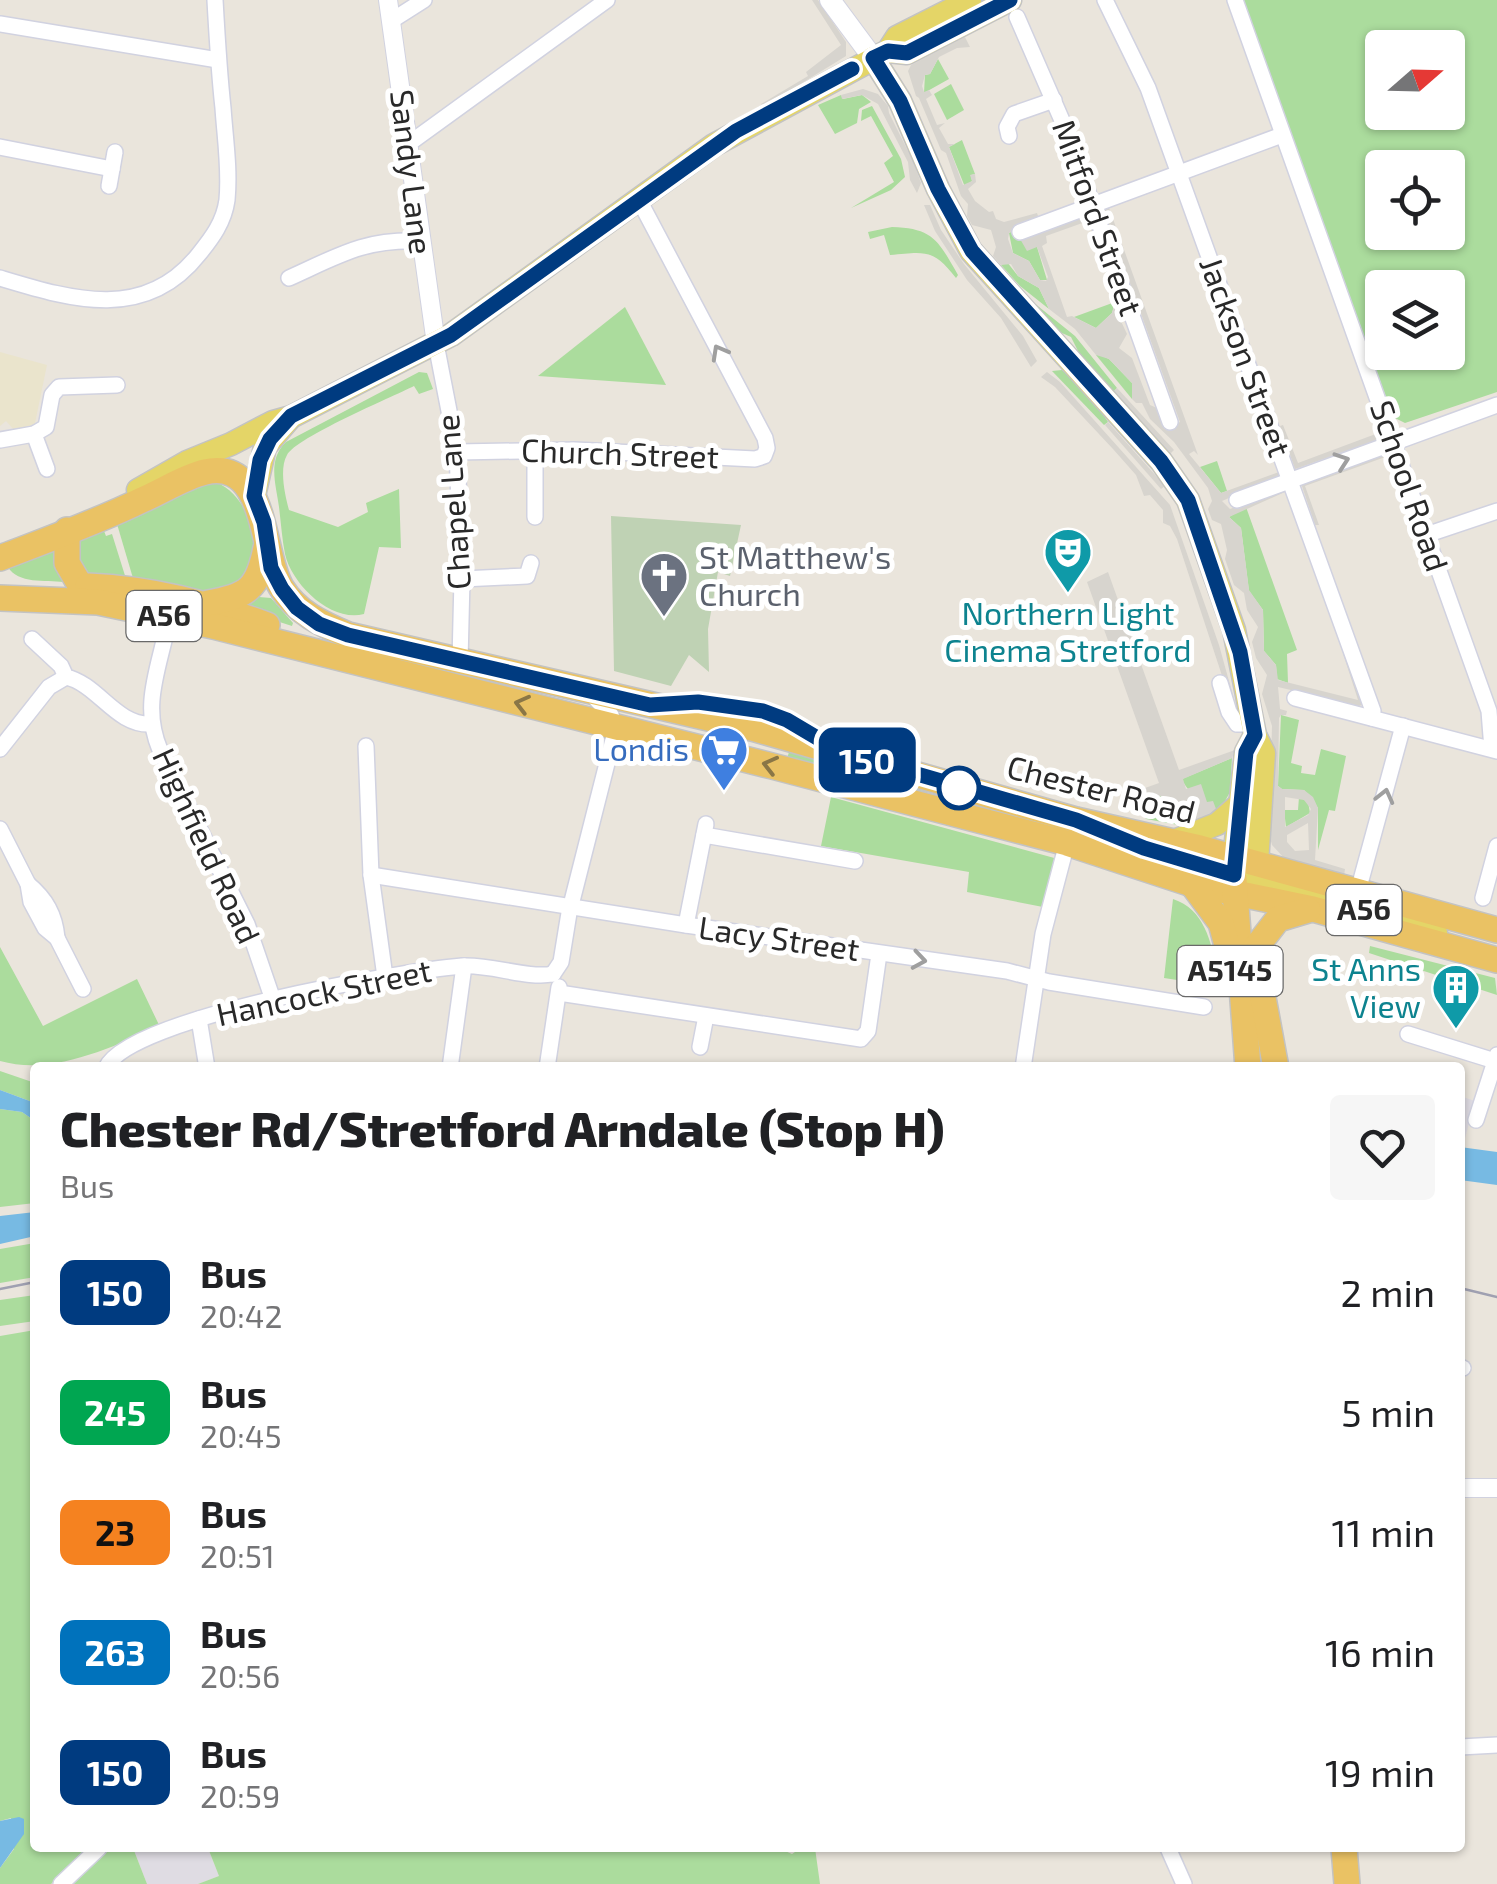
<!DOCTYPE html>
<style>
:root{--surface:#fff;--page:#f6f6f6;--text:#202124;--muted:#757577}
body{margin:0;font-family:"Exo 2",sans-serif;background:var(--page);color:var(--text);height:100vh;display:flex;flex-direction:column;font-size:38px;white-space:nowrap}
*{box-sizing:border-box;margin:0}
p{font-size:32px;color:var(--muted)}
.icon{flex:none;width:55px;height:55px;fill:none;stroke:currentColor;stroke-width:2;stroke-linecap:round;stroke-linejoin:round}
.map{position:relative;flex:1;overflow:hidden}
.details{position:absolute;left:30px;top:1062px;width:1435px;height:790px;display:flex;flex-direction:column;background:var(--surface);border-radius:10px;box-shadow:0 2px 8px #0004}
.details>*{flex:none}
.badge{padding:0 20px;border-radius:15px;font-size:35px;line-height:65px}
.needle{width:65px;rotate:70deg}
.buttons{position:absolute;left:1365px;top:30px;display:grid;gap:20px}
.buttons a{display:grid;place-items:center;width:100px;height:100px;border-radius:10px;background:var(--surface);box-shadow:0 2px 8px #0004;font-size:50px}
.map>.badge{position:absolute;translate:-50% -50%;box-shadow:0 0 0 5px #fff}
.round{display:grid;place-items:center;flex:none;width:105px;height:105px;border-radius:10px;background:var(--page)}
.overview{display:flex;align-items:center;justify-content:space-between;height:170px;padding:0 30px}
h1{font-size:48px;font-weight:800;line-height:75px}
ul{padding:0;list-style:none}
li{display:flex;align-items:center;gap:30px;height:120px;padding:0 30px}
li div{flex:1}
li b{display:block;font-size:38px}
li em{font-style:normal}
li .badge{min-width:110px;font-weight:700;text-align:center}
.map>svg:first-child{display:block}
.industrial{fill:#dfdce3}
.education{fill:#eae4cc}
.green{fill:#abdc9d;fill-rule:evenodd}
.cemetery{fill:#bfd2b4}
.plaza{fill:#d7d4ce;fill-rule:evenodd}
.water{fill:#77bae3}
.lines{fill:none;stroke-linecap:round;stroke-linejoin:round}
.minor-casing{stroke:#d1d2e0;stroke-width:18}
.tertiary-casing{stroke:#d1d2e0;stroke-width:20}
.secondary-casing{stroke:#d1d2e0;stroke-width:22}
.primary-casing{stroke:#c3c3c3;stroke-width:25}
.trunk-casing{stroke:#c3c3c3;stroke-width:28}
.minor{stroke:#fff;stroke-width:15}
.tertiary{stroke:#fff;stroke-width:18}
.secondary{stroke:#fff;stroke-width:20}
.primary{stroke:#e4d567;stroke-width:22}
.trunk{stroke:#eac264;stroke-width:25}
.tram{stroke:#9fa0b1;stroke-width:2.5}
.oneway{stroke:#9f9f9f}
.oneway2{stroke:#8a7646}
.line-casing{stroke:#fff;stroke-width:22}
.line{stroke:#003b80;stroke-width:15}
.stop-dot{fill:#fff;stroke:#003b80;stroke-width:5}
.labels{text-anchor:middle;stroke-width:10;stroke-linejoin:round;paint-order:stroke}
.shield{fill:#fff;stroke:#696969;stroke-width:2.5}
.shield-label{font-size:30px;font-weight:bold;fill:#292929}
.street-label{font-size:32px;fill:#292929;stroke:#fff}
.worship-label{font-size:32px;fill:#5b616d;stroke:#fff;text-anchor:start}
.culture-label{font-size:32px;fill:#0d838f;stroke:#fff}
.shop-label{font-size:32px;fill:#366cbe;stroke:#fff;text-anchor:end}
</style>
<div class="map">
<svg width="1497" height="1884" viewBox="0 0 1497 1884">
<rect width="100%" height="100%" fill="#eae5dc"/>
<g class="industrial">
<path d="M1460,1096L1475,1101L1465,1138L1460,1137Z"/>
<path d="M133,1848H208L219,1876L198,1884H147Z"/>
</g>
<path class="education" d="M0,352L47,365L34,428L17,433L6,421L0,426Z"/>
<g class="green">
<path d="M1243,0H1497V392L1405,423L1393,417ZM1382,48H1448V112H1382ZM1382,168H1448V232H1382ZM1382,288H1448V352H1382Z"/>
<path d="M938,59L949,79L924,93L925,75L930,74Z"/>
<path d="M951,84L964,110L947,120L934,94Z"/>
<path d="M841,95L843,99L862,95L871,102L859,109L857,123L835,134L818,105Z"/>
<path d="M872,106L901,159L905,177L891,190L851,208L894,182L884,163L893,156L871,116L861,121L862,110Z"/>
<path d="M962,140L975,174L971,175L972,181L965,187L949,147Z"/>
<path d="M892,227C934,228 939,242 958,275L956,278C933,248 924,252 890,255L884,235L870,239L868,232Z"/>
<path d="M1015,230L1019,240L1037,247L1047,280H1040L1029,261L1013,253L1009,233Z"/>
<path d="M1007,262L1018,276L1039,288L1049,309L1020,286L1001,265Z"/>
<path d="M1018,290L1075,336L1117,388L1114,391L1088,371L1071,337L1055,330Z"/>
<path d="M1115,302L1112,313L1096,328L1074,317Z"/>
<path d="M625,307L666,385L538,376Z"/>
<path d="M1098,354L1109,359L1132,383V399L1096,355Z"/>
<path d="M1062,370L1087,390L1108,422L1104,425L1052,371Z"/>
<path d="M419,372L427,373L433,389L419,394L414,386C390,398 297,437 287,455C279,469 285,495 289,510L338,527L368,512L366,503L399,489L401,548L379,547L364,614C332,623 292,585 285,554C282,539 281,523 279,507C276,484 267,460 286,442Z"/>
<path d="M1217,461L1227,491L1221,493L1200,467Z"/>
<path d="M216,482C247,496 256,532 256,564L224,596L135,585L117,524L171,493Z"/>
<path d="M1246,507L1297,650L1287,654L1288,683L1277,679L1276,665L1264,651L1263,610L1249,591L1241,528L1229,517Z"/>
<path d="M102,526L106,536L112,534L127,582L84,576L77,567L80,539Z"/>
<path d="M58,545L64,582C45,580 18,584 8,567Z"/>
<path d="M259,597L271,598L293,623L292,626L242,610Z"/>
<path d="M1281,715L1299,720L1291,763L1302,766L1301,773L1315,775L1321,749L1346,756L1335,811L1329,810L1318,850V808L1304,790L1282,789L1278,786Z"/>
<path d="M789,752L927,792L925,795L787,759Z"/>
<path d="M1232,758L1230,792L1218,814C1206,801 1188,795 1182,779Z"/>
<path d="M1160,796L1166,797L1172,815L1178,814L1184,826L1146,819L1136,804Z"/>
<path d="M831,797L1058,859L1043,907L967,892L969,872L821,846Z"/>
<path d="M1299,797L1308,802L1310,813L1286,827L1284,810H1298Z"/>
<path d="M1173,899C1204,909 1211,941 1217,970C1203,968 1187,969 1177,980L1164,978Z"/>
<path d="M1370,946L1495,978L1497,995L1369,953Z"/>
<path d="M0,947L43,1026L137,979L160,1027C110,1047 54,1076 0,1061Z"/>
<path d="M0,1071L35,1083V1103L0,1090Z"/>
<path d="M0,1109L22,1112L35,1121V1203L0,1207Z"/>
<path d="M35,1243V1277L0,1283V1249Z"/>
<path d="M35,1295V1321L0,1326V1300Z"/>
<path d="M35,1330V1848H89L51,1884H0V1868L14,1849L11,1818L0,1821V1336Z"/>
<path d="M105,1848H133L147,1884H67Z"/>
<path d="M208,1848H778L792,1854L801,1848H815L820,1884H198L219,1876Z"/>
</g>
<path class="cemetery" d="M611,516L741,525L730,576L718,572L708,629L709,672L689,655L671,686L614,671Z"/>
<g class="plaza">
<path d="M812,0H818L846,42V56L763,107L761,104L808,76L806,72L841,45Z"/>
<path d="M965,37L970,47L957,48L939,57L930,74L925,75L922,86L924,92L929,90L932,95L926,99L937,125L945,123L939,128L948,144H955L949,147L963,185L972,181L970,175L975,174L976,182L968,189L975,201L989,212L993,211L996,219L1004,222L1037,213L1039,219L1090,213L1126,306L1119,317L1127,334L1119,348L1132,358L1150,405L1157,408L1161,422L1168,427L1180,422L1103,208L1136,197L1109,208L1198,455L1194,451L1189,454L1221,493L1279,472L1267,440L1282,475L1222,501L1230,509L1286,488L1298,524L1285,492L1229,517L1241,528L1249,590L1263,610L1264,651L1276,665L1278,680L1358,700L1340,644L1344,643L1364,704L1359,706L1278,687L1280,709L1287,711L1286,715H1281L1279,718L1278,786L1282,789L1304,790L1313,797L1318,808L1315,860L1345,869L1344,876L1284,858L1272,845L1269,834L1272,726L1262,694L1267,675L1256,658L1252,642L1258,627L1247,610L1244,593L1234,585L1225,559L1227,550L1221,524L1212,520L1208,509L1212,501L1208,488L1174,442L1150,419L1142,403H1136L1132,399V383L1109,359L1096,355L1075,329L1049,309L1039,288L1018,276L1011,264L1001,265L993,256L996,247L991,230L972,225L967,216L968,204L961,196L946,153L941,150L919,98L916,96L908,71L911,65ZM1088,221L1116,299L1112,313L1096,328L1072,316L1067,317L1042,246L1047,243L1046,236ZM1015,230L1027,251L1037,247L1048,277L1046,281L1040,280L1029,261L1013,253L1008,239L1009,233ZM1285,797L1304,800L1311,809L1308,815L1285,827ZM1308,823L1309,850L1295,851L1287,842V835Z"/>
<path d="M863,89L878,94L888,106L889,113L913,161L921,183L917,193L910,180L908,162L878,104L862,95L842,99L841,95Z"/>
<path d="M924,205H930L941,230L964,264L1023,336L1037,361L1031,367L1001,318L967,280L935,231Z"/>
<path d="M1047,372L1060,382L1170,505L1219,645L1237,710L1232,706L1177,539L1170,526L1163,523V510L1150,495L1144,496L1136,475L1113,449L1055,387L1041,377Z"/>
<path d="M1117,388L1174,450L1171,453L1114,391Z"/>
<path d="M1367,394L1384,438L1295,469L1280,426L1283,425L1298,463L1381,432Z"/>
<path d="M1108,422L1165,486L1161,489L1105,425Z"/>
<path d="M1389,451L1405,493L1403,494L1388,456L1305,486L1319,525H1315L1301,483Z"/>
<path d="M1108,572L1179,770L1235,750L1232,758L1183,779L1186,789L1201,784L1207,802L1213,801L1218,814L1184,826L1178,814L1172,815L1166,798L1160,796L1133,805L1131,793L1159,783L1087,582Z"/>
</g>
<g class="water">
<path d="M0,1090L35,1103V1121L22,1112L0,1109Z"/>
<path d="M1460,1147L1497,1152V1185L1460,1180Z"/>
<path d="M35,1212V1236L0,1244V1216Z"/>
<path d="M19,1817L24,1819V1834L0,1868V1821Z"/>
</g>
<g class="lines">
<g class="minor-casing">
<g id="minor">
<path d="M1105,0L1148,88L1373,711L1372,718"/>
<path d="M1235,0L1489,711L1492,749"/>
<path d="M1017,17L1064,125L1170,422"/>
<path d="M391,21L424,0"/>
<path d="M0,24L218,60"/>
<path d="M1009,136L1007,127L1014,114L1054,100"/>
<path d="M407,145L607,0"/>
<path d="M0,147L112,169"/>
<path d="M109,186L115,152"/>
<path d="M1020,232L1282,135"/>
<path d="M0,278C70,299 145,323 199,254C212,238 224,222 227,200C230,169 225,138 223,108C219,72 217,36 215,0"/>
<path d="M289,278C338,256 364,239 419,241"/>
<path d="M436,344L457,452L462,579L460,661"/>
<path d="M34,434L47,469"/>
<path d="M0,440L34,434L46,427L52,395L59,387L117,385"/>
<path d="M457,452L575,450L755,459L764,456L767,448L765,438L638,198"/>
<path d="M1237,500L1497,405"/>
<path d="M535,517V451"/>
<path d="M1426,535L1497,511"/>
<path d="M462,579L527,576L531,563"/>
<path d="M169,617C161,665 140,703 160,750L247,924L272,997"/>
<path d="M32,639L61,666L66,677C98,684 116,726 151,724"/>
<path d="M1220,683L1229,712L1237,724H1253"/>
<path d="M1295,698L1497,751"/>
<path d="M366,746L371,875L385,977"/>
<path d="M0,749L49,687L66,677"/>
<path d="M0,829L28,884L31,902L45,928L57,938L83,989"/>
<path d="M704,835L855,861"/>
<path d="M371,875L686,925L1007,971L1049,982L1204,1007"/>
<path d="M28,884C46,899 55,915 57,938"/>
<path d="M1358,891L1403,726"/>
<path d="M1483,898L1497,846"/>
<path d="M686,925L706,824"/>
<path d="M553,974L561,962L569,913L616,728L611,715L593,696"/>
<path d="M559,993L861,1039L868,1031L879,954"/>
<path d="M199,1019L207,1068"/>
<path d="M1408,1034L1495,1061"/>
<path d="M700,1047L706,1016"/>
<path d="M106,1068C128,1017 404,971 462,966C492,964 526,979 553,974"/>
<path d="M450,1068L464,966"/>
<path d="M547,1068L559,987"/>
<path d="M1023,1068L1043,934L1067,843"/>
<path d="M1476,1120L1497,1055"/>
<path d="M1460,1367L1463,1368"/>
<path d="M1460,1747L1497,1745"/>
<path d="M1168,1848L1184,1884"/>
<path d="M61,1884L99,1848"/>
</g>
</g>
<g class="tertiary-casing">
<g id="tertiary">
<path d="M388,0L436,344"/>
<path d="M1460,1488H1497"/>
</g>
</g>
<g class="secondary-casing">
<path id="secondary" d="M830,0L873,58"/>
</g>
<g class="primary-casing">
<g id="primary">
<path d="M888,51L907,53L1010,0"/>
<path d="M873,58L900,101L938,189L971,251L1161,461L1188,500L1234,630L1255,735L1264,753L1257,864"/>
<path d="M138,490L187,462L231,444L273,422L291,417L451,335L714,145L888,51L897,37L970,0"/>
<path d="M254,496L265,447L289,419"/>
<path d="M1255,735L1246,752L1234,859L1256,882L1405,921L1436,933"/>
<path d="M1174,841L1217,824L1241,803"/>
</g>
</g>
<g class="trunk-casing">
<g id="trunk">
<path d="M67,530V563L80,585"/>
<path d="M0,558C47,540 97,522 142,500C163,491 184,477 205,472C268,458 261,554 281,587C297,613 322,624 348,635L752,728L1076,820L1200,848L1497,930"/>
<path d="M88,586C153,589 207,603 267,625"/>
<path d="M0,598L98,602L213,626L772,766L1067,843L1192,884L1313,909L1497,960"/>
<path d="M208,603C248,596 258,589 266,548"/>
<path d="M1234,879L1248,1068"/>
<path d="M1192,884L1221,923L1228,949"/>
<path d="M1254,950L1278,919L1308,910"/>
<path d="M1255,954L1276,1068"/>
<path d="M1344,1848L1347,1884"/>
</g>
</g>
<use href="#minor" class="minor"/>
<use href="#tertiary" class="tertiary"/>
<use href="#secondary" class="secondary"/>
<use href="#primary" class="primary"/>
<use href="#trunk" class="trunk"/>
<g class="tram">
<path d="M1460,1288L1497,1297"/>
<path d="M0,1289L35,1282"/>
</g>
</g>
<defs><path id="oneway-chevron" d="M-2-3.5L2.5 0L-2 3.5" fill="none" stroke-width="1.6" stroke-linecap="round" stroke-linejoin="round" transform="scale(2.5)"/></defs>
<g class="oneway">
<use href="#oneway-chevron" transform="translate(719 352) rotate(-119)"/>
<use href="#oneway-chevron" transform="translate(1342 461) rotate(-19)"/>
<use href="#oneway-chevron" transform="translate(1385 796) rotate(-76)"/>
<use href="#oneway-chevron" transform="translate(919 960) rotate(9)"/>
</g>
<g class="oneway2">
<use href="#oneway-chevron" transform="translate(522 704) rotate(-166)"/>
<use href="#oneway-chevron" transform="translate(770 765) rotate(-166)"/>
</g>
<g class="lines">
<g class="line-casing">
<path id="line" d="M852,69L736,131L451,335L291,416L270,439L260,460L254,496L264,522L271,568L282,589L297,608L319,624L348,635L650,705L698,702L763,711L787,720L841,752L1076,820L1144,848L1234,875L1246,752L1255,735L1240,652L1188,500L1161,461L972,251L938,189L900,101L873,58L888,51L907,53L1010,0"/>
</g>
<use href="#line" class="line"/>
</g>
<defs>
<g id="theatre-pin" transform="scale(2.5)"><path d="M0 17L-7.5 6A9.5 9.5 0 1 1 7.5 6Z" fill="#0f9aa8" stroke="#fff"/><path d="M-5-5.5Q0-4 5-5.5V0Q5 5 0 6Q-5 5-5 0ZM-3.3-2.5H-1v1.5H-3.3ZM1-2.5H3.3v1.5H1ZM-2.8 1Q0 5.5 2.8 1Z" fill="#fff"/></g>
<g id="church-pin" transform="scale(2.5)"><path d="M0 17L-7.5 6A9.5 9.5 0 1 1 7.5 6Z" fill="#6b7280" stroke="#fff"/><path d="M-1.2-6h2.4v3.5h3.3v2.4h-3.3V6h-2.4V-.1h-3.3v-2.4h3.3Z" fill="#fff"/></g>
<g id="supermarket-pin" transform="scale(2.5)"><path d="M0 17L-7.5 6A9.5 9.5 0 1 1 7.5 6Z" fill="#3f7fe0" stroke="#fff"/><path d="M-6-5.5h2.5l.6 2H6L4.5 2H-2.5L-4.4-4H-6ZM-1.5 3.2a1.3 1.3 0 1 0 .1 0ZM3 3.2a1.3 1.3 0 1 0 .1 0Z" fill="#fff"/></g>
<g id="building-pin" transform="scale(2.5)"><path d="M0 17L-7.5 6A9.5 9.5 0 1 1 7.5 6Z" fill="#0f9aa8" stroke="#fff"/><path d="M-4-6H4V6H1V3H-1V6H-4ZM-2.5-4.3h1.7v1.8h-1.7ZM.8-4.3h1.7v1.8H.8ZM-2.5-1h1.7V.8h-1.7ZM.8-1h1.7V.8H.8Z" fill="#fff"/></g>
</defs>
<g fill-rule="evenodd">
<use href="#theatre-pin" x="1068" y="552"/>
<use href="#church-pin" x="664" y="576"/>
<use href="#supermarket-pin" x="724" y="750"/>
<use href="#building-pin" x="1456" y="988"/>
</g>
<circle class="stop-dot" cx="959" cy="788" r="20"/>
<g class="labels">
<g class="shield">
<rect x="126.5" y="591" width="75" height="50" rx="8"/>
<rect x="1326.5" y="885" width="75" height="50" rx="8"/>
<rect x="1177.5" y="946" width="105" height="50" rx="8"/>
</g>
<g class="shield-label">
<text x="164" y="626">A56</text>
<text x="1364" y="920">A56</text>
<text x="1230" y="981">A5145</text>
</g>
<g class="street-label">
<text transform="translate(411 172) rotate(83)" y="11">Sandy Lane</text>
<text transform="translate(1097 218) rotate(70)" y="11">Mitford Street</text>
<text transform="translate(1245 357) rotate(70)" y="11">Jackson Street</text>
<text transform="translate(620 454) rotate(2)" y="11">Church Street</text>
<text transform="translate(1409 486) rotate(71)" y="11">School Road</text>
<text transform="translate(454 502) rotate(-94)" y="11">Chapel Lane</text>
<text transform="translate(1101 790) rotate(14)" y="11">Chester Road</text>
<text transform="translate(206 846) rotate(65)" y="11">Highfield Road</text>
<text transform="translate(779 939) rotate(8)" y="11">Lacy Street</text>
<text transform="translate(324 993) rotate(-12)" y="11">Hancock Street</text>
</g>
<g class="worship-label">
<text x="699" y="569">St Matthew's<tspan x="699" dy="37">Church</tspan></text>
</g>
<g class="culture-label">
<text x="1068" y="625">Northern Light<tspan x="1068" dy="37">Cinema Stretford</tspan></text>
<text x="1421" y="981" text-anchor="end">St Anns<tspan x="1421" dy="37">View</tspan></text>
</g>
<g class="shop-label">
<text x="689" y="761">Londis</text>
</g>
</g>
</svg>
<div class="buttons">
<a><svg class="needle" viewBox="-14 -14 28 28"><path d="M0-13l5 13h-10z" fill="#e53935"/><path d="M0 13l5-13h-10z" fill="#757577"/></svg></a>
<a><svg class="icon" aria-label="locate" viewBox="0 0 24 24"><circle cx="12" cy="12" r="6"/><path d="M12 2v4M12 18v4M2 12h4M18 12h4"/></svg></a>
<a><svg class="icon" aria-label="layers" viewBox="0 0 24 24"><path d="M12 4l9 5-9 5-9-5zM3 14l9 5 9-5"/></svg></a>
</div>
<b class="badge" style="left:867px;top:760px;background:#003b80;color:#fff">150</b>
<section class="details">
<div class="overview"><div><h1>Chester Rd/Stretford Arndale (Stop H)</h1><p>Bus</p></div><a class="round"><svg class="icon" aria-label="heart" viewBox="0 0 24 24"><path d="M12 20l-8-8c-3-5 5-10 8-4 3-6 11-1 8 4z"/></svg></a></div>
<ul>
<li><span class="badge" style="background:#003b80;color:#fff">150</span><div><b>Bus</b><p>20:42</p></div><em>2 min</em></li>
<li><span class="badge" style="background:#00a651;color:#fff">245</span><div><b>Bus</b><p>20:45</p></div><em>5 min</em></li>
<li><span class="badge" style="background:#f58220;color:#111">23</span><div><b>Bus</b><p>20:51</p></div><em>11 min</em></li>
<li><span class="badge" style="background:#0072bc;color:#fff">263</span><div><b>Bus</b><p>20:56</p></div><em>16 min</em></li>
<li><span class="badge" style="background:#003b80;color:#fff">150</span><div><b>Bus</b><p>20:59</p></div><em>19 min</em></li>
</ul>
</section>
</div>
